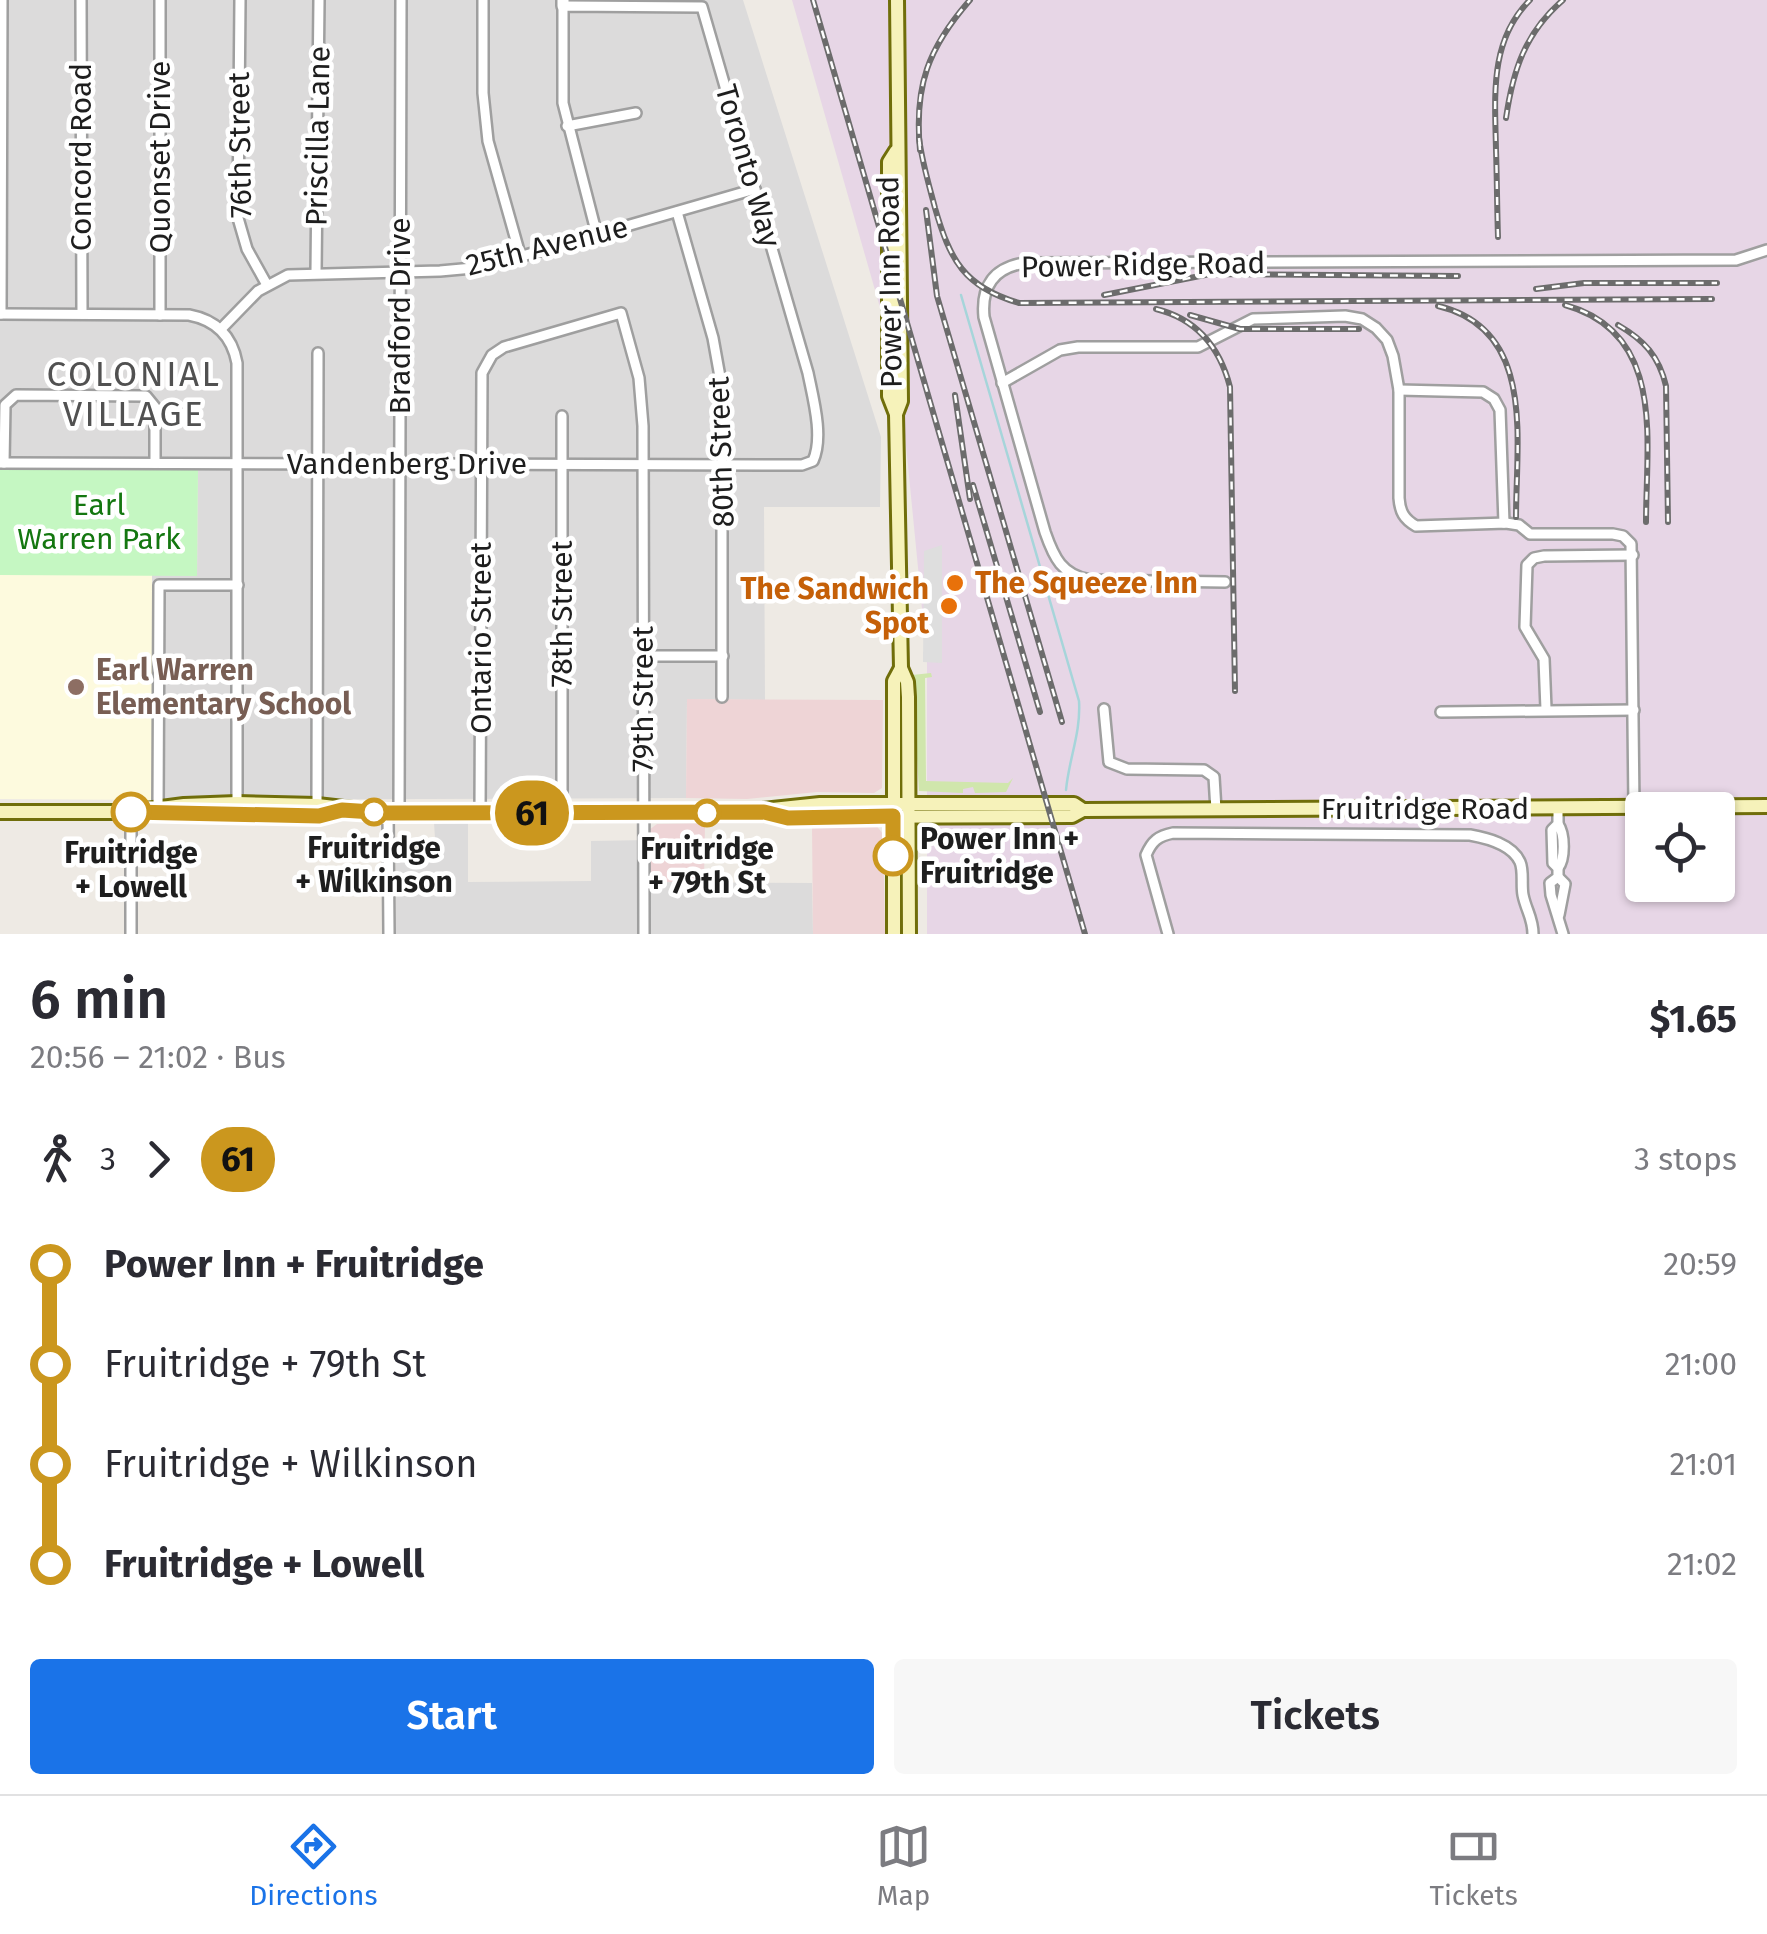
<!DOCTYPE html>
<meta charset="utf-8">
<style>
:root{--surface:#fff;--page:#f7f7f7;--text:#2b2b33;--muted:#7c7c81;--line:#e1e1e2;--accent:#1a73e8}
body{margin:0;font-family:"Fira Sans",sans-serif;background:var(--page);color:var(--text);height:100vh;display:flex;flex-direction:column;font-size:38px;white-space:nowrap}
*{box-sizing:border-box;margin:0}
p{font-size:32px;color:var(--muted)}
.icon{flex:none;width:55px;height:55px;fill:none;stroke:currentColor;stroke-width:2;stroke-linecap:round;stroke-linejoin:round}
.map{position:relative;height:934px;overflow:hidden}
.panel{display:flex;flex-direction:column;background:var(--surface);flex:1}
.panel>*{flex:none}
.badge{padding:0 20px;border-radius:32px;font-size:35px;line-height:65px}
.controls{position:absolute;left:1625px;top:792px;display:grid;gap:20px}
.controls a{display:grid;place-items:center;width:110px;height:110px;border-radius:10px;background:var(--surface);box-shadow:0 2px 8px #0004;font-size:50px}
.map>.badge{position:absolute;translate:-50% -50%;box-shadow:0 0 0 5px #fff}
.legs{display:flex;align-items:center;gap:15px;height:110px;padding:0 30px;font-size:32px}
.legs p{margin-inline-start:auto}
.overview{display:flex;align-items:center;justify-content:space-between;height:170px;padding:0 30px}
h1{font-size:55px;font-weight:600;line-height:75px}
.primary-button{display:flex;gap:20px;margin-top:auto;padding:20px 30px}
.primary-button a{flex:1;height:115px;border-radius:10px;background:var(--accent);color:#fff;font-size:40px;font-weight:600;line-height:115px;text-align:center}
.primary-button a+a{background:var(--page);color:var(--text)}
ul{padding:0 30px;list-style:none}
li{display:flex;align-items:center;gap:35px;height:100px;font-size:38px}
li i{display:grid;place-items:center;width:15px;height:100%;margin:0 12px;background:currentColor}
li i::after{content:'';width:25px;height:25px;margin:-12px;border:8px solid;border-radius:50%;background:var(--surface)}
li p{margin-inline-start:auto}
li:first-child i{background:linear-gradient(#0000 50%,currentColor 0)}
li:last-child i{background:linear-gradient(currentColor 50%,#0000 0)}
.tab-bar{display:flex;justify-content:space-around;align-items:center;height:140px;border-top:2px solid var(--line);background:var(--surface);font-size:28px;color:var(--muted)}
.tab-bar a{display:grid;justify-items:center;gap:5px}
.tab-bar .on{color:var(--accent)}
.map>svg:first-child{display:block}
.residential{fill:#dcdbdb}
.commercial{fill:#eed4d6}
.industrial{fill:#e7d6e6;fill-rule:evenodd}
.education{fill:#fdfade}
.grass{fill:#d0e6ac}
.park{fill:#c5f7c2}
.parking{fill:#dedede}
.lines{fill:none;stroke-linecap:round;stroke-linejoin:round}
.stream{stroke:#a6d5da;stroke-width:2.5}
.minor-casing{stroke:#9f9f9f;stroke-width:14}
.tertiary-casing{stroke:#9f9f9f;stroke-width:16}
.secondary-casing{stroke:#706e0a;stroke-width:18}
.minor{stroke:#fff;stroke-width:9}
.tertiary{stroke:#fff;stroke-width:11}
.secondary{stroke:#f6f2ba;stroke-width:12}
.rail-casing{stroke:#6c6c6c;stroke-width:6}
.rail{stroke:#fff;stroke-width:2.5;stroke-dasharray:8;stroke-linecap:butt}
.line-1-casing{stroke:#fff;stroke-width:22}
.line-1{stroke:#cb971e;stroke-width:15}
.food-dot{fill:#e8710a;stroke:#fff;stroke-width:4}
.education-dot{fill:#8d6e63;stroke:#fff;stroke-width:4}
.stop-1-dot{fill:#fff;stroke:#cb971e;stroke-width:5}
.labels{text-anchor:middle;stroke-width:9;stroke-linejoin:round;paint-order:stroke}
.street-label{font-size:30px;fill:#1e1e1e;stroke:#fff}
.park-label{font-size:30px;fill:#147710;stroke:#fff}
.food-label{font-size:30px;font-weight:bold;fill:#c56008;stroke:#fff;text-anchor:start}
.education-label{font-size:30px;font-weight:bold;fill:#785e54;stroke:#fff;text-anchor:start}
.stop-label{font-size:30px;font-weight:bold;fill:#1e1e1e;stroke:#fff}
.quarter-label{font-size:35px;letter-spacing:2.5px;fill:#515151;stroke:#fff}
</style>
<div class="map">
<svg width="1767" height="934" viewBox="0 0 1767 934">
<rect width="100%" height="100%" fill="#eeeae4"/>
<g class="residential">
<path d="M0,0H743L881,437L880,507H764L765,700L687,699L686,798L152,800V575L197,576L198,470L0,469Z"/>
<path d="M434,822H468V882L591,881V841L649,840L651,882L812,883L813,934H396V854L436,855Z"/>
</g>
<g class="commercial">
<path d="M687,699L883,700L882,788L874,793L817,792L747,799L686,798Z"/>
<path d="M705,823L704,882H650L649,830L657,824Z"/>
<path d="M875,824L883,834L885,934H813L812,825Z"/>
</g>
<path class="industrial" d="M792,0H1767V934H927V659L899,374ZM1642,810H1718V885H1642Z"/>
<path class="education" d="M0,575H152V800L0,799Z"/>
<path class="grass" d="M931,673L932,677L925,678L926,781L1008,783L1013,778L1006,792L975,793L973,787L963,789V793L919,791L912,675Z"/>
<path class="park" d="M0,469L198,470L197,576L0,575Z"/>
<path class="parking" d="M942,545V663L923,662L924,551Z"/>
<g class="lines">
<path class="stream" d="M961,295L1079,701C1081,733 1069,758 1066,790"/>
<g class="minor-casing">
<g id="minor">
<path d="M81,0L82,314"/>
<path d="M240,0L238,218L247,249L267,285"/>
<path d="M483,0V93L488,141L521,258"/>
<path d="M567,126L636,113"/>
<path d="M677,212L713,338L722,388V697"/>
<path d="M316,272L319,0"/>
<path d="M0,314L189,315C216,320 232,336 237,363V803"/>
<path d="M1,314L2,0"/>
<path d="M160,315V0"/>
<path d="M221,329L258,291L288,275L440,271L484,267L755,189"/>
<path d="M1002,383L1060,350L1078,347H1198L1253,319L1345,316L1362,319L1376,328L1387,340L1393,356L1399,390V498C1400,512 1404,519 1416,526L1506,523L1519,525L1530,534H1613L1623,536L1631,544L1634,807"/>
<path d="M1399,390L1483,392L1494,399L1500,410L1504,523"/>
<path d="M0,463L802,465L813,461C824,437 813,398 808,373L702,7L563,6V103L597,235"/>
<path d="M4,463L5,405L16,395L146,396L155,407V463"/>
<path d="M1225,582L1090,580C1062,575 1054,558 1045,532L984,317C981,286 994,268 1024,263L1736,260L1767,250"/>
<path d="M643,656H723"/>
<path d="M1104,709L1109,762L1127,769L1204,770L1214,777L1216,810"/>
<path d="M1546,709L1544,659L1525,627L1527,565L1534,558L1544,556L1633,555"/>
<path d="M1441,712L1634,710"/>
<path d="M317,805L318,353"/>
<path d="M1558,808V824L1552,830L1553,863L1558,868V877L1550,883L1551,895L1563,934"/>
<path d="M158,811L159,585H238"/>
<path d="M131,812V934"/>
<path d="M388,813L389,934"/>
<path d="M399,813L401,0"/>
<path d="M480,813L482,373L492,355L504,347L621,313L639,378L643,426L644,934"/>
<path d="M562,813V416"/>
<path d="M1558,868C1565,859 1565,834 1558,824"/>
<path d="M1558,877L1565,884L1559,915"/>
<path d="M1168,934L1146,855C1152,841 1158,836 1173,833L1470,835C1487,838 1512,844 1520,862C1524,871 1521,885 1523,895C1526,910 1533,918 1533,934"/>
</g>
</g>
<g class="tertiary-casing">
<path id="tertiary" d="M563,6V0"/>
</g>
<g class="secondary-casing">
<g id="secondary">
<path d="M897,0L901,401L896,414L901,668L907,682L908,697L909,934"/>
<path d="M896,151L889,162V396L896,414"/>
<path d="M0,812H131L184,805L237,803L317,805L388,813H732L820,804H1074L1083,810"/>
<path d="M165,812L319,816L334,812"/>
<path d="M766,813L788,817L1072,816L1083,810L1767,806"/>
<path d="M894,934V681L901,668"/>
</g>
</g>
<use href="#minor" class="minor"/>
<use href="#tertiary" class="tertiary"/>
<use href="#secondary" class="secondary"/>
<g class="rail-casing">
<g id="rail">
<path d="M813,0L1085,934"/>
<path d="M1506,118C1513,70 1525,33 1563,0"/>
<path d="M919,138C922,162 929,185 935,208C950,260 964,287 1019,303L1712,299"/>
<path d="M920,150C914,86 928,48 970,0"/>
<path d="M926,210L937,296L1062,722"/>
<path d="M1498,237C1497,208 1497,179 1496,150C1495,96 1489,41 1530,0"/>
<path d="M1536,289L1584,283H1717"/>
<path d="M1104,295L1210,274L1458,276"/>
<path d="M1565,305C1666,333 1646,440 1646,522"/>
<path d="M1438,306C1536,329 1516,439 1516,517"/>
<path d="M1156,309C1197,319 1220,348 1230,387L1235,691"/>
<path d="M1190,315L1240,329H1359"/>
<path d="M1618,325C1644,340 1659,356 1666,386L1668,522"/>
<path d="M955,395L970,499"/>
<path d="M973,485L1040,712"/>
</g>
</g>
<use href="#rail" class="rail"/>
</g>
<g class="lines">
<g class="line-1-casing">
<path id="line-1" d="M131,812L319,816L342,810L388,813L764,812L788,818L893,816V856"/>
</g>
<use href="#line-1" class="line-1"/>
</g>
<g class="food-dot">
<circle cx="955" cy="583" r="10"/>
<circle cx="949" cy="606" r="10"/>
</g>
<circle class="education-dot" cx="76" cy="687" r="10"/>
<g class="stop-1-dot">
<circle cx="131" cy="812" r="18"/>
<circle cx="374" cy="812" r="12"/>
<circle cx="707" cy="813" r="12"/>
<circle cx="893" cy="856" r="18"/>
</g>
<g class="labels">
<g class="street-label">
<text transform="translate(318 136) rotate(-89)" y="10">Priscilla Lane</text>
<text transform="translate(240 145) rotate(-91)" y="10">76th Street</text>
<text transform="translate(81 157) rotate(-90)" y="10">Concord Road</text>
<text transform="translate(160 157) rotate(-90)" y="10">Quonset Drive</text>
<text transform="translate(748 166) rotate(74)" y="10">Toronto Way</text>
<text transform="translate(547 246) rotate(-14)" y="10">25th Avenue</text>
<text transform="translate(1143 265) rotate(-1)" y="10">Power Ridge Road</text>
<text transform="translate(890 282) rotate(-91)" y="10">Power Inn Road</text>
<text transform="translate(400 316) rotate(-90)" y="10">Bradford Drive</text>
<text transform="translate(721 452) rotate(-92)" y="10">80th Street</text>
<text x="407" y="474">Vandenberg Drive</text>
<text transform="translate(562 614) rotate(-90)" y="10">78th Street</text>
<text transform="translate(481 638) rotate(-90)" y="10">Ontario Street</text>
<text transform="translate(643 699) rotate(-90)" y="10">79th Street</text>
<text x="1425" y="819">Fruitridge Road</text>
</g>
<g class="park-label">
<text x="99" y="515">Earl<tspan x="99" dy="34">Warren Park</tspan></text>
</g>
<g class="food-label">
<text x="975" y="593">The Squeeze Inn</text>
<text x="929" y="599" text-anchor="end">The Sandwich<tspan x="929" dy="34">Spot</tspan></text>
</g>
<g class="education-label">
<text x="96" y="680">Earl Warren<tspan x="96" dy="34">Elementary School</tspan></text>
</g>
<g class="stop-label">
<text x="920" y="849" text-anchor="start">Power Inn +<tspan x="920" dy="34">Fruitridge</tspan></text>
<text x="374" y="858">Fruitridge<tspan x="374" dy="34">+ Wilkinson</tspan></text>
<text x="707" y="859">Fruitridge<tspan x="707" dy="34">+ 79th St</tspan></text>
<text x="131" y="863">Fruitridge<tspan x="131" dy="34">+ Lowell</tspan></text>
</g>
<g class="quarter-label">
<text x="134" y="386">COLONIAL<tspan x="134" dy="40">VILLAGE</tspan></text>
</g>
</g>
</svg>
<div class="controls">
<a><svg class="icon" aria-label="locate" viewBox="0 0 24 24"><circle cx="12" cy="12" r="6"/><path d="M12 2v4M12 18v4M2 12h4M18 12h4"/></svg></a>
</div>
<b class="badge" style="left:532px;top:813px;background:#cb971e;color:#111">61</b>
</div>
<section class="panel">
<div class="overview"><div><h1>6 min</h1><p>20:56 – 21:02 · Bus</p></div><b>$1.65</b></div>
<div class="legs"><svg class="icon" aria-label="walk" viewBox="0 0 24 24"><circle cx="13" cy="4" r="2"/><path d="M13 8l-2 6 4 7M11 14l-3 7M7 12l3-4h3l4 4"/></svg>3<svg class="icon" aria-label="forward" viewBox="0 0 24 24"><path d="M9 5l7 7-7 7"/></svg><b class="badge" style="background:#cb971e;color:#111">61</b><p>3 stops</p></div>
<ul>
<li><i style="color:#cb971e"></i><b>Power Inn + Fruitridge</b><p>20:59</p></li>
<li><i style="color:#cb971e"></i><span>Fruitridge + 79th St</span><p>21:00</p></li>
<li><i style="color:#cb971e"></i><span>Fruitridge + Wilkinson</span><p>21:01</p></li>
<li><i style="color:#cb971e"></i><b>Fruitridge + Lowell</b><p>21:02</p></li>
</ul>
<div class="primary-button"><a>Start</a><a>Tickets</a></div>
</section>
<nav class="tab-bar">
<a class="on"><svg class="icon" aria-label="directions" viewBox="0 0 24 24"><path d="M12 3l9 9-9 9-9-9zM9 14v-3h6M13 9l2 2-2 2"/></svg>Directions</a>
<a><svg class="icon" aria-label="map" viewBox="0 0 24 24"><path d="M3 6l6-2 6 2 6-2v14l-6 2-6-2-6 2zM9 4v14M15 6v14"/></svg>Map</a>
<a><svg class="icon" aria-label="tickets" viewBox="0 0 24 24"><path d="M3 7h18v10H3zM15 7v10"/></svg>Tickets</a>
</nav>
